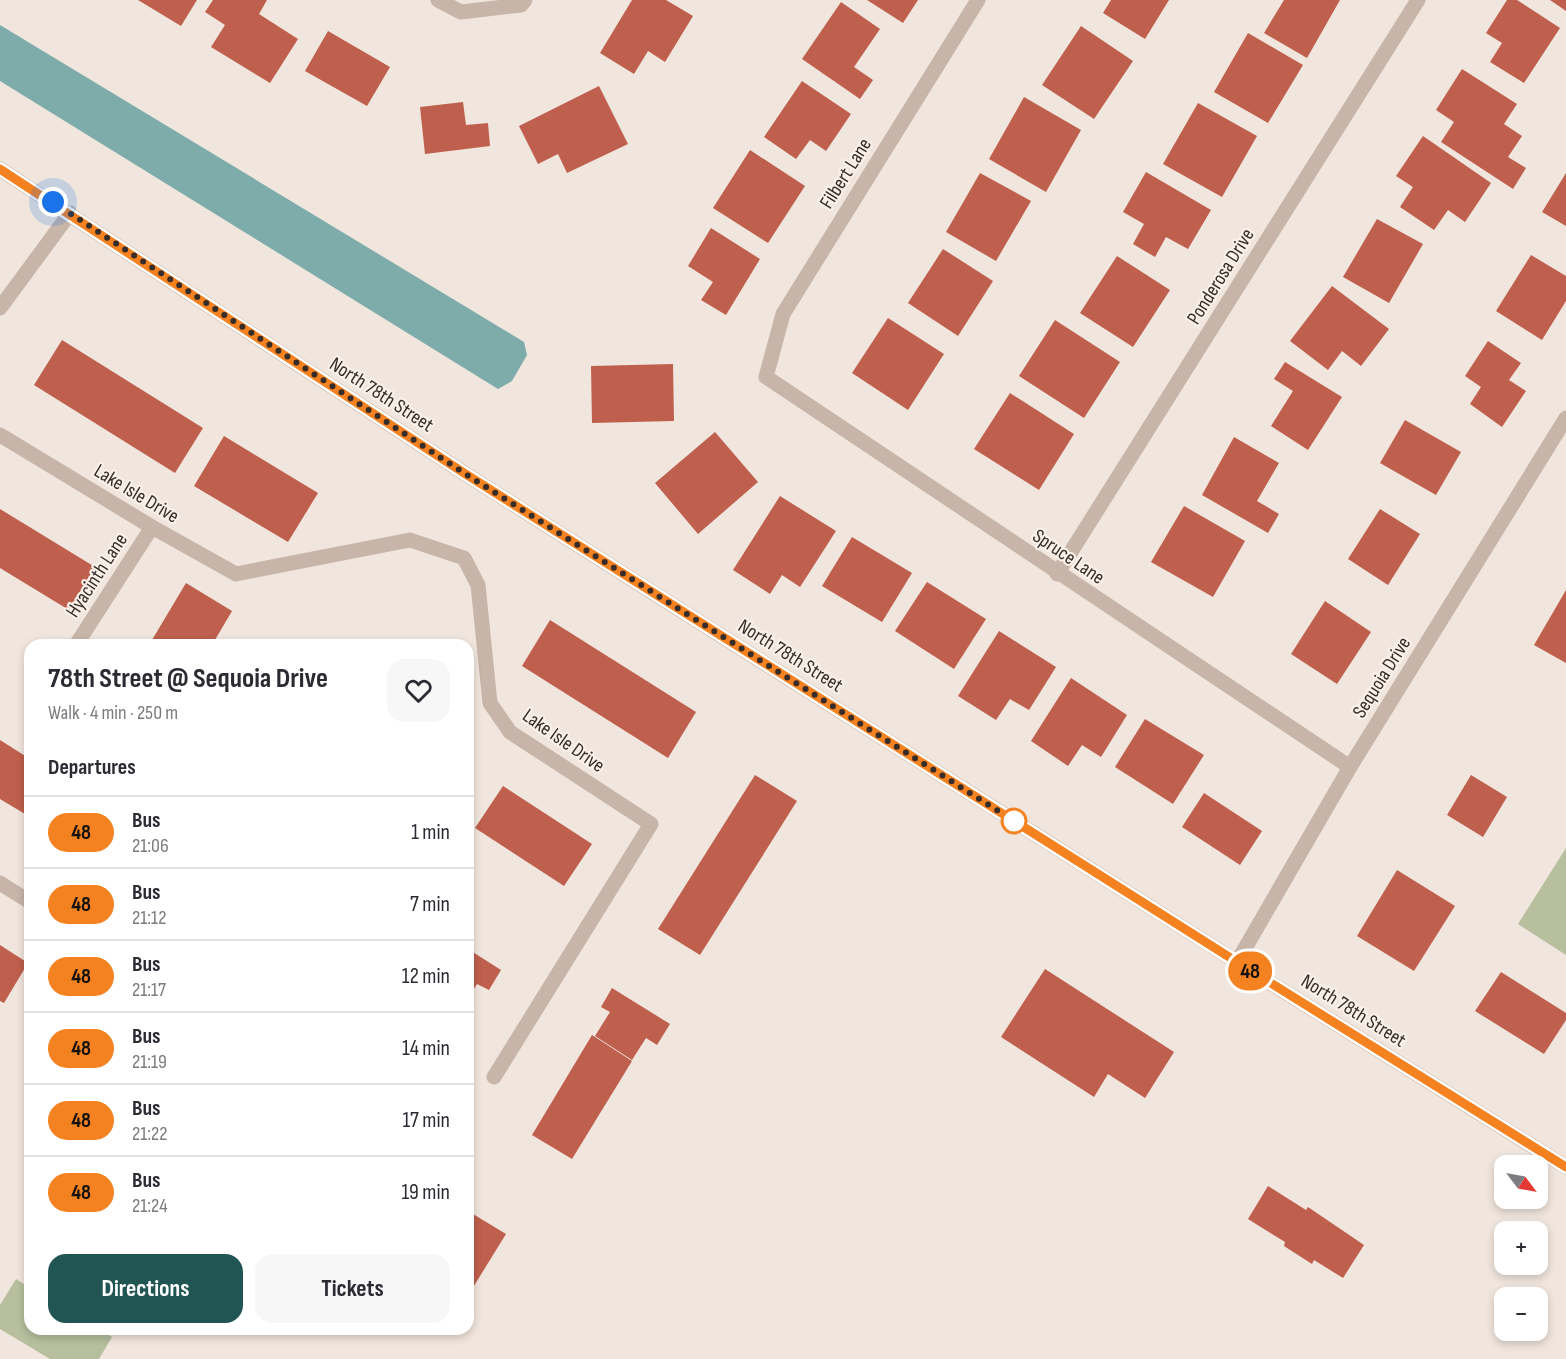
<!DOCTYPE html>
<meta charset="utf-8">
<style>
:root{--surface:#fff;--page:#f7f7f7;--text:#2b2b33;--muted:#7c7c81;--line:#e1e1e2;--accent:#215554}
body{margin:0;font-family:"Sofia Sans Condensed",sans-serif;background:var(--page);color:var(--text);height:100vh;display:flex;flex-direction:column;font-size:22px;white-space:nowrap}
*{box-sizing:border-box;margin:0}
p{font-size:20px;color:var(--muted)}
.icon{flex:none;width:33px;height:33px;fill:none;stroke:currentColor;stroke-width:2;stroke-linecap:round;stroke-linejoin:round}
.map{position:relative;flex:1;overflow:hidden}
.panel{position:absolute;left:24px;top:639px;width:450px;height:696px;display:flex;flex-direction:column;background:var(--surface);border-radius:18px;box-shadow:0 3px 9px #0003}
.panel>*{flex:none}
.badge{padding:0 12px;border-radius:20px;font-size:21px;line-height:39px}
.needle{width:39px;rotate:122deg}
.controls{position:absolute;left:1494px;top:1155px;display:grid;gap:12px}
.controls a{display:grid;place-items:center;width:54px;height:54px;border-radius:12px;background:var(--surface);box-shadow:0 3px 9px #0003;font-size:30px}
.you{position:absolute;width:30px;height:30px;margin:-15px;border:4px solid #fff;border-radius:50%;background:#1a73e8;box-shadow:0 0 0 9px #1a73e833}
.map>.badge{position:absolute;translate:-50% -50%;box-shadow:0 0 0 3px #fff}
h2{padding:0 24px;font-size:22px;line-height:54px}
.round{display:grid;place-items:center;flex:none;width:63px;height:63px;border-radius:18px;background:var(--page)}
.overview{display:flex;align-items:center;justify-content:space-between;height:102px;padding:0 24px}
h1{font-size:28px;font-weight:700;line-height:45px}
.action{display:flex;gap:12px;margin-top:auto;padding:12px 24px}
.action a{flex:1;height:69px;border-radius:18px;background:var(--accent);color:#fff;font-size:24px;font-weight:700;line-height:69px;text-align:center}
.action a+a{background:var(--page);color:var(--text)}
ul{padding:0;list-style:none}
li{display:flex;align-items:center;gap:18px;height:72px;padding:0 24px;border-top:2px solid var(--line)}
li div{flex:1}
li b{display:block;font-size:22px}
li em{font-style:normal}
li .badge{min-width:66px;font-weight:700;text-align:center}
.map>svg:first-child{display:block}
.green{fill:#b7bf9e}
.water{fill:#7dacaa}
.building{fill:#bf5f4d}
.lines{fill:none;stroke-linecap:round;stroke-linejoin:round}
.minor{stroke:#c8b5a9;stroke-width:15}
.line-casing{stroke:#fff;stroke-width:14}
.line{stroke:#f58220;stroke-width:9}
.walk{stroke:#362c29;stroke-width:6;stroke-dasharray:0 10.8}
.stop-dot{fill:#fff;stroke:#f58220;stroke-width:3}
.labels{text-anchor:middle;stroke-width:4.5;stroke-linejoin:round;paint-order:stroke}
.street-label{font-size:20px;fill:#362c29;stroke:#f9f0e9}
</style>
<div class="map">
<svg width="1566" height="1359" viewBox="0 0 1566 1359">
<rect width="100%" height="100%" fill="#f1e6dd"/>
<g class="green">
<path d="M1566,848V955L1518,924Z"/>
<path d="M16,1279L30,1288V1329H98L112,1337L99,1359H50L0,1329V1305Z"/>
</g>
<path class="water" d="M0,25L524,342L527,355L512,381L498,389L0,81Z"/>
<g class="building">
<path d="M138,0H197L181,26Z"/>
<path d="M213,0H267L259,14L298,39L270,83L211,47L225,25L205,12Z"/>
<path d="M632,0H666L693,16L665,62L648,51L634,74L600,53Z"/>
<path d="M867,0H918L903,23Z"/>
<path d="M1111,0H1169L1145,39L1103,13Z"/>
<path d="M1284,0H1340L1307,58L1264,33Z"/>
<path d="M1507,0H1517L1560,28L1524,83L1490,62L1502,43L1486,33Z"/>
<path d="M1550,0H1566V11Z"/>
<path d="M841,2L880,29L854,67L873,80L860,99L802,59Z"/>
<path d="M1081,26L1133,61L1094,119L1042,85Z"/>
<path d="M328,31L390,67L367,106L305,71Z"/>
<path d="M1248,33L1303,65L1268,123L1214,92Z"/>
<path d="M1462,69L1517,104L1504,124L1522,136L1508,157L1526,168L1513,189L1441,142L1454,122L1436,110Z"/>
<path d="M802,81L851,114L826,151L810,140L796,159L764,137Z"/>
<path d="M599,86L628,144L567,173L558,154L538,164L519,126Z"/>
<path d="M1024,97L1081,130L1046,192L989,159Z"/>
<path d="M463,102L466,125L488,123L490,146L425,154L420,107Z"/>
<path d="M1198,103L1257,136L1222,197L1163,164Z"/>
<path d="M1423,136L1491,183L1465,222L1448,210L1434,230L1400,207L1413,187L1396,176Z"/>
<path d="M750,150L805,186L768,243L713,208Z"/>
<path d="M1146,172L1211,210L1188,249L1166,237L1155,257L1133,244L1144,224L1123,212Z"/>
<path d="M980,173L1031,201L996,261L946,232Z"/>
<path d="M1566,173V226L1542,212Z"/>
<path d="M1377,219L1423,244L1389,303L1343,277Z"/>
<path d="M711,228L760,259L726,315L701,300L713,282L688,266Z"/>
<path d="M943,249L993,281L958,336L908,303Z"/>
<path d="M1531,255L1566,276V301L1542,340L1496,311Z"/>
<path d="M1117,256L1170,290L1133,347L1080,313Z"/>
<path d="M1332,286L1389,329L1361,366L1342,351L1328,370L1290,341Z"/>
<path d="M888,318L944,354L908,410L852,373Z"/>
<path d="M1055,320L1120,362L1084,418L1019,376Z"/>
<path d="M62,340L203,428L175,473L34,385Z"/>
<path d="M1488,341L1521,363L1509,380L1526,391L1502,427L1470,404L1481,387L1465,376Z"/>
<path d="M1285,362L1342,397L1308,450L1271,426L1293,391L1274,379Z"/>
<path d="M673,364L674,421L592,423L591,366Z"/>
<path d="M1010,393L1074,434L1039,490L974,449Z"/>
<path d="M1405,420L1461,452L1436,495L1380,463Z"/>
<path d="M715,432L758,482L698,534L655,483Z"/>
<path d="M224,436L318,493L288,542L194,486Z"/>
<path d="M1234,437L1279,463L1257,501L1279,514L1268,533L1202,495Z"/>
<path d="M780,496L836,531L800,587L782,575L770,594L733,570Z"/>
<path d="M1184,506L1245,541L1213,597L1151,562Z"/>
<path d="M0,509L95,567L69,610L0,568Z"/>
<path d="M1380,509L1420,534L1388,585L1348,559Z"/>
<path d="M852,537L912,573L882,622L822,586Z"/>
<path d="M927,582L986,619L954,669L895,631Z"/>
<path d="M186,583L232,611L212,645H149Z"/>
<path d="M1566,590V663L1534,645Z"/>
<path d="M1325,601L1371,632L1337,684L1291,654Z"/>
<path d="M550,620L696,712L668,758L522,666Z"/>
<path d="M999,631L1056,667L1029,710L1010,699L996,720L958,696Z"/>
<path d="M1071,678L1127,715L1101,757L1082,745L1068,766L1031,741Z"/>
<path d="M1145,719L1204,755L1173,804L1115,767Z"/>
<path d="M0,740L30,759V817L0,799Z"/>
<path d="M755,775L797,801L700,955L658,929Z"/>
<path d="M1471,775L1507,797L1483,837L1447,815Z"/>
<path d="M503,786L592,844L564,886L475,828Z"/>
<path d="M1204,793L1262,831L1240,865L1182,827Z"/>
<path d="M1397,870L1455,906L1414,971L1357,936Z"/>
<path d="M0,945L28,963L4,1003L0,1001Z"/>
<path d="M468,949L501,970L489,990L477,984L468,999Z"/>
<path d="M1045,969L1174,1052L1145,1098L1108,1074L1094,1097L1001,1037Z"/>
<path d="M1501,972L1566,1013V1020L1544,1054L1475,1011Z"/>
<path d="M612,988L670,1024L657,1045L646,1038L632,1060L595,1036L610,1012L601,1007Z"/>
<path d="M592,1035L632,1061L572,1159L532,1135Z"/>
<path d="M1268,1186L1306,1210L1308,1207L1364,1245L1343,1278L1314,1260L1312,1264L1284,1246L1285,1242L1248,1219Z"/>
<path d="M468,1211L506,1234L472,1289L468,1287Z"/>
</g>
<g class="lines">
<g class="minor">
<path d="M438,0L461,12L521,5L525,0"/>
<path d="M978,0L783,314L766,377L1350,767"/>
<path d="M0,169L464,473L1237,962L1566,1167"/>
<path d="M0,308L70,213"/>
<path d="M0,435L152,527L236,574L410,540L464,558L478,585L490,703L510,732L651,824L494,1077"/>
<path d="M1057,574L1418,0"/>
<path d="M76,645L152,527"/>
<path d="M0,883L30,902"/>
<path d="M1237,962L1350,767L1566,418"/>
</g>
</g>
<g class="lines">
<g class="line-casing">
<path id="line" d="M0,169L464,473L1237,962L1566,1167"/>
</g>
<use href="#line" class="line"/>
<path class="walk" d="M53,202L464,473L1019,824L1014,821"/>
</g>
<circle class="stop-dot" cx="1014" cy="821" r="12"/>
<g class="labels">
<g class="street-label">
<text transform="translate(845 173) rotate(-58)" y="7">Filbert Lane</text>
<text transform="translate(1220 276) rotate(-58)" y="7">Ponderosa Drive</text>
<text transform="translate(382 394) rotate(33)" y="7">North 78th Street</text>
<text transform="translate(137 493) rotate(31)" y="7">Lake Isle Drive</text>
<text transform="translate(1069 556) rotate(34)" y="7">Spruce Lane</text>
<text transform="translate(96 575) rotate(-57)" y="7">Hyacinth Lane</text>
<text transform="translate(791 655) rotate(32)" y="7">North 78th Street</text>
<text transform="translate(1381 677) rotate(-58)" y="7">Sequoia Drive</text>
<text transform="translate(564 740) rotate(35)" y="7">Lake Isle Drive</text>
<text transform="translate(1354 1010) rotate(32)" y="7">North 78th Street</text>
</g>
</g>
</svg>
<div class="controls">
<a><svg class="needle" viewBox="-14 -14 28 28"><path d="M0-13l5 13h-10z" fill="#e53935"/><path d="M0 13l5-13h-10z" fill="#7c7c81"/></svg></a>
<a>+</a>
<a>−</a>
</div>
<div class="you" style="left:53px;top:202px"></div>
<b class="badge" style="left:1250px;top:971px;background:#f58220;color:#111">48</b>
<section class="panel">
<div class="overview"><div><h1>78th Street @ Sequoia Drive</h1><p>Walk · 4 min · 250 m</p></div><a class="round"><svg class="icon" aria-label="heart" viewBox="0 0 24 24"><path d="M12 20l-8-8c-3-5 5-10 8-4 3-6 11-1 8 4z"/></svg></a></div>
<h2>Departures</h2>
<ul>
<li><span class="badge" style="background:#f58220;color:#111">48</span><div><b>Bus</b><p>21:06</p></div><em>1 min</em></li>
<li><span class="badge" style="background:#f58220;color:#111">48</span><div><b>Bus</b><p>21:12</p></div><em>7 min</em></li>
<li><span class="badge" style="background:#f58220;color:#111">48</span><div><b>Bus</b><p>21:17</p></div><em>12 min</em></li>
<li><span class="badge" style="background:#f58220;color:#111">48</span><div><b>Bus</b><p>21:19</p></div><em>14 min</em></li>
<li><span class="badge" style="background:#f58220;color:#111">48</span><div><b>Bus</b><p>21:22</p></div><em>17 min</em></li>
<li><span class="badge" style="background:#f58220;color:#111">48</span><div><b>Bus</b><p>21:24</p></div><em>19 min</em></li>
</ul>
<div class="action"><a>Directions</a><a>Tickets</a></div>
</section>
</div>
